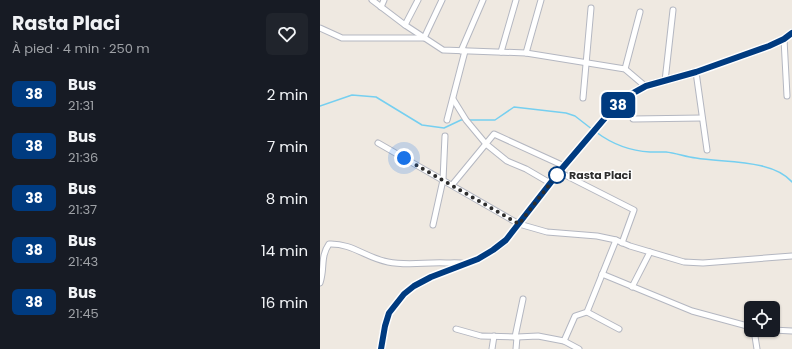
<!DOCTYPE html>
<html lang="fr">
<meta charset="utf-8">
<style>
:root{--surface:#171b24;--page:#20242c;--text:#f1f3f6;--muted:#9ea1a6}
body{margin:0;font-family:Poppins,sans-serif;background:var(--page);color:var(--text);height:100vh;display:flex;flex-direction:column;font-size:15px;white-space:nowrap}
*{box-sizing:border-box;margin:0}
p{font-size:13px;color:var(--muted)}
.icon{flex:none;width:22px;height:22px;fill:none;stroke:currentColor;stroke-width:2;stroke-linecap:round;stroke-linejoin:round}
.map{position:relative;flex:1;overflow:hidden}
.details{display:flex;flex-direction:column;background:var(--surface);width:320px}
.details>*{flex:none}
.badge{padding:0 8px;border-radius:6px;font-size:14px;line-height:26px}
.tools{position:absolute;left:424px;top:301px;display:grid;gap:8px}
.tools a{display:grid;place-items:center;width:36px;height:36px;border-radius:6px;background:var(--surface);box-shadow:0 1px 3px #0004;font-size:20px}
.you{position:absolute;width:20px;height:20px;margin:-10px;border:3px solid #fff;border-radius:50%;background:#1a73e8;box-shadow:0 0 0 6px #1a73e833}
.map>.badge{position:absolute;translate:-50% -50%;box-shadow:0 0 0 2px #fff}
.round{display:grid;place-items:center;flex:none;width:42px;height:42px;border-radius:6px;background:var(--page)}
.summary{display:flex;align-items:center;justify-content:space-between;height:68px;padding:0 12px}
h1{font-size:19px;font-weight:700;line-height:30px}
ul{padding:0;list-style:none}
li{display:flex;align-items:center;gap:12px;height:52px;padding:0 12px}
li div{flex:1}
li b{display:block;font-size:15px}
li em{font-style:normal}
li .badge{min-width:44px;font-weight:700;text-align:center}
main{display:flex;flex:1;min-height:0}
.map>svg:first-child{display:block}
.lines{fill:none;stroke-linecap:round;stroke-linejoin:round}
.stream{stroke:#75cff0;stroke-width:1.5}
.minor-casing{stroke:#b4b7c1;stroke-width:7}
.tertiary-casing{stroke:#b4b7c1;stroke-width:8}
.minor{stroke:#fff;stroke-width:5}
.tertiary{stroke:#fff;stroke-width:6}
.line-casing{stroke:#fff;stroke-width:9}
.line{stroke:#003b80;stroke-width:6}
.walk{stroke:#2e2e2e;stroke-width:4;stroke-dasharray:0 7.2}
.stop-dot{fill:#fff;stroke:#003b80;stroke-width:2}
.labels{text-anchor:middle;stroke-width:3;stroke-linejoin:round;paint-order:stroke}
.stop-label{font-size:11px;font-weight:bold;fill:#2e2e2e;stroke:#fff;text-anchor:start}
</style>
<main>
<section class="details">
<div class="summary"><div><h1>Rasta Placi</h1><p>À pied · 4 min · 250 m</p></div><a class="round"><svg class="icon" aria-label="heart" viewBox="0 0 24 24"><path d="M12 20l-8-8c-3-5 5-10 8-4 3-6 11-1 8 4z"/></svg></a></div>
<ul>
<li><span class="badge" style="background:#003b80;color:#fff">38</span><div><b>Bus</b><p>21:31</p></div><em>2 min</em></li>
<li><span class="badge" style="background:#003b80;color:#fff">38</span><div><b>Bus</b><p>21:36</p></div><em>7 min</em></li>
<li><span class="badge" style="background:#003b80;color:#fff">38</span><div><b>Bus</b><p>21:37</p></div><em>8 min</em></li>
<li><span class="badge" style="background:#003b80;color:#fff">38</span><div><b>Bus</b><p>21:43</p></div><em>14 min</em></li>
<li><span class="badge" style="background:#003b80;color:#fff">38</span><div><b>Bus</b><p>21:45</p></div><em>16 min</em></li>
</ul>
</section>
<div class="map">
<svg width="472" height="349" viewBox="0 0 472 349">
<rect width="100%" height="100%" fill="#efe9e1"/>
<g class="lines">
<g class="stream">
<path d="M0,106L32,95L56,97L102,125L124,128L141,120H145"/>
<path d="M148,120H175L194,107L246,113L255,116L273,130"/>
<path d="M276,132C292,144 311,151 330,152C335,152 341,152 346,152C356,153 366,157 376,158C404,163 452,159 472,182"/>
</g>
<g class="minor-casing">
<g id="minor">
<path d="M52,0L85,25L123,50L206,53L305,69L325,86"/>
<path d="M61,7L64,0"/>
<path d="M85,25L98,0"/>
<path d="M0,28L22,38H104L122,0"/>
<path d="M464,39L467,96"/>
<path d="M141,51L163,0"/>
<path d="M181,52L196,0"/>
<path d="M206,53L221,0"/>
<path d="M305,69L320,12"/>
<path d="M376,72L387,150"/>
<path d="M345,81L353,10"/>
<path d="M263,98L271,8"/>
<path d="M133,99L146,120L166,144L187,161L206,169L230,183"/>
<path d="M313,119L382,118"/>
<path d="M127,120L145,51"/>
<path d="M58,143L199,224L227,232L277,236L296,240L310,246L364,262L383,263L472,256"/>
<path d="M239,172L314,210L302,243"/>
<path d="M132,185L174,134L244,166"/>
<path d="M113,225L123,180L125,136"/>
<path d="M282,274L372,311L431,327"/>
<path d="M0,283C5,268 0,257 9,244C32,243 46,258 68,262C87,266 107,262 126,263C132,263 139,262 145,264"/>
<path d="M312,287L330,252"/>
<path d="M267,312L299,329"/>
<path d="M136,329L161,336L197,337L218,336L244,341L259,349"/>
<path d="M434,330L437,349"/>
<path d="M453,330L472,331"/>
<path d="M195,337L203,299"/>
<path d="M244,341L255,316L267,312L296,240"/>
<path d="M172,349L174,336"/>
<path d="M196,349L197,337"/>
</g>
</g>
<g class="tertiary-casing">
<path id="tertiary" d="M61,349L65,326L69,313L84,294L94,286L111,277L158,259L173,250L186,240L239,172L285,118L306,97L325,86L376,72L449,46L464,39L472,33"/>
</g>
<use href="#minor" class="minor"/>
<use href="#tertiary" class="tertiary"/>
</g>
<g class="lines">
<g class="line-casing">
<path id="line" d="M61,349L65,326L69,313L84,294L94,286L111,277L158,259L173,250L186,240L239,172L285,118L306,97L326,86L376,72L449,46L464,39L472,33"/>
</g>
<use href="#line" class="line"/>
<path class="walk" d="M84,158L199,224L239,172L237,175"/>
</g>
<circle class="stop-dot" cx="237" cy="175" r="8"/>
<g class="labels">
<g class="stop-label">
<text x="249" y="179">Rasta Placi</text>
</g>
</g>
</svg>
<div class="tools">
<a><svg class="icon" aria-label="locate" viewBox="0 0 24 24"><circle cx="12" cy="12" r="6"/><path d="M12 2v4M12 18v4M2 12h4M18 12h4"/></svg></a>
</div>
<div class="you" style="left:84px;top:158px"></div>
<b class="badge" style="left:298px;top:105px;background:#003b80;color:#fff">38</b>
</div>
</main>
